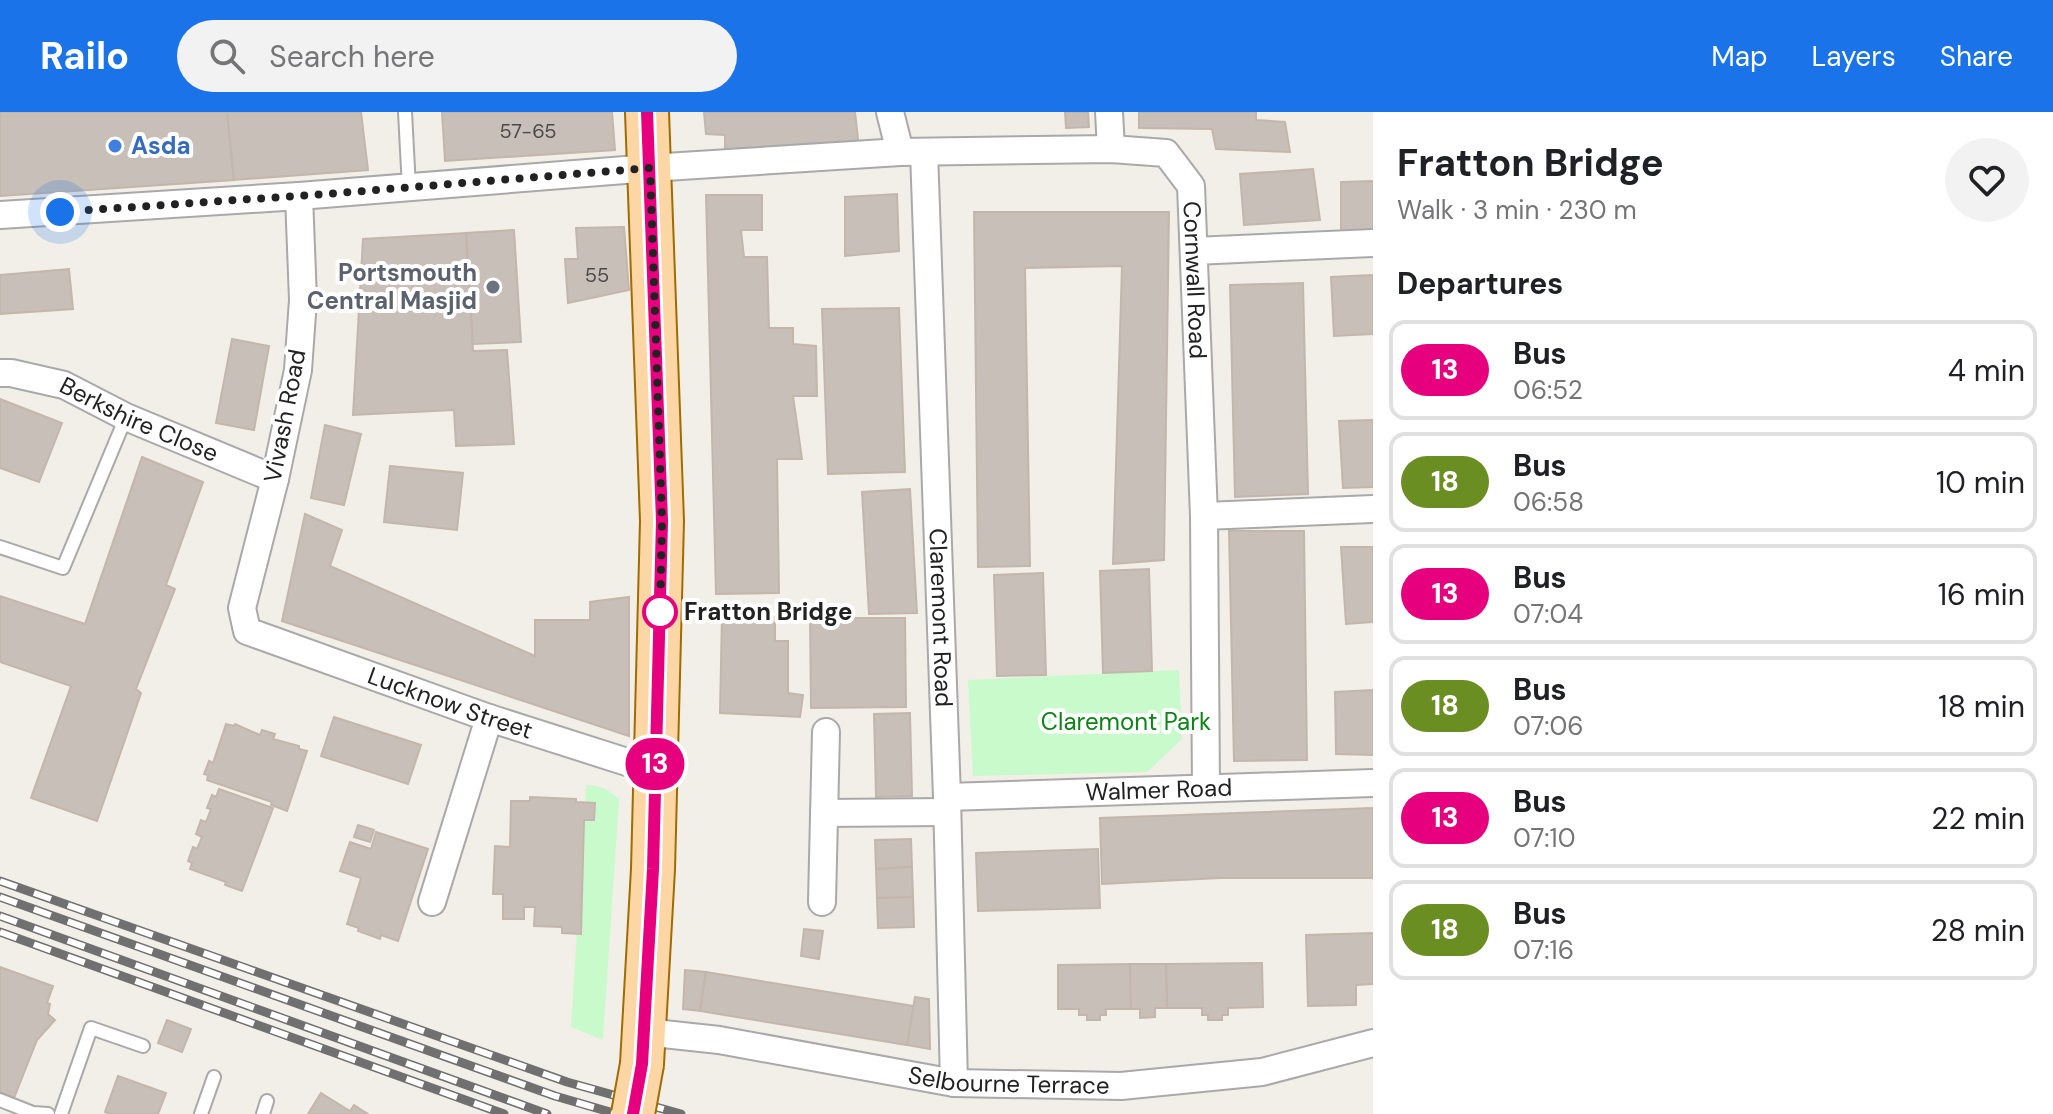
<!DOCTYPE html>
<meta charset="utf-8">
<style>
:root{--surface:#fff;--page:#f2f2f2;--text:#202124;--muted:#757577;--line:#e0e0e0;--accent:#1a73e8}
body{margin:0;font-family:"DM Sans",sans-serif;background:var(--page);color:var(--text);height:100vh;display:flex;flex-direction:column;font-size:30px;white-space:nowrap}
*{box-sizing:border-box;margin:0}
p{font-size:26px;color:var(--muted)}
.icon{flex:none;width:44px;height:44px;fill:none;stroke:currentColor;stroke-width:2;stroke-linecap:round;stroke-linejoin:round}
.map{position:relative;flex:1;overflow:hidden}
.sheet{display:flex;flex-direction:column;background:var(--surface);width:680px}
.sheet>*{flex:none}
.badge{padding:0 16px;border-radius:26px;font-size:28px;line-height:52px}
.you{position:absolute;width:40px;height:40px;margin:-20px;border:6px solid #fff;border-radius:50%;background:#1a73e8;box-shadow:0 0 0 12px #1a73e833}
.map>.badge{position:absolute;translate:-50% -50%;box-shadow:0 0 0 4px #fff}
h2{padding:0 24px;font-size:30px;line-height:72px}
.round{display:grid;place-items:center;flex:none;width:84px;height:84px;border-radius:42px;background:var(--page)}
.headline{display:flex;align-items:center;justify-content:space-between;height:136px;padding:0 24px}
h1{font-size:38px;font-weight:700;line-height:60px}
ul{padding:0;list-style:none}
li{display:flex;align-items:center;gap:24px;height:100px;margin:0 16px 12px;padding:0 8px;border:4px solid var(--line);border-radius:16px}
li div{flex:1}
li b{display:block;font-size:30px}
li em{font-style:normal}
li .badge{min-width:88px;font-weight:700;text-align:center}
header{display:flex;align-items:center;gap:48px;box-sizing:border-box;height:112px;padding:0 40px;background:var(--accent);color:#fff}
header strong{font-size:38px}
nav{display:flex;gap:44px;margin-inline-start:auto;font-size:28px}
.search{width:560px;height:72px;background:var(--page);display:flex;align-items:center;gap:20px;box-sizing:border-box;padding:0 28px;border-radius:44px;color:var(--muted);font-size:30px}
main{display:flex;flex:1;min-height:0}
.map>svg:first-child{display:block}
.park{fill:#c8facc}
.building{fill:#c7bfb8;stroke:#c4b6ab;stroke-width:2}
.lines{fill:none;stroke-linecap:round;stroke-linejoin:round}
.service-casing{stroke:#a9a9a9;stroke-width:16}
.minor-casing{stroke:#a9a9a9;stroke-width:30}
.primary-casing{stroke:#a06b00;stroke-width:46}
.service{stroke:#fff;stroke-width:12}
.minor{stroke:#fff;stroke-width:26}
.primary{stroke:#fcd6a4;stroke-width:42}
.rail-casing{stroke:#707070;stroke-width:9}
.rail{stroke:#fff;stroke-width:6;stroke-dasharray:18;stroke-linecap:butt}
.primary-bridge-casing{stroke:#a06b00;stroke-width:46;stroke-linecap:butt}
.primary-bridge{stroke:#fcd6a4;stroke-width:42}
.line-casing{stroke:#fff;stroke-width:18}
.line{stroke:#e6007e;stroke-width:12}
.walk{stroke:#222;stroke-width:8;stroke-dasharray:0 14.4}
.shop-dot{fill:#3f7fe0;stroke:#fff;stroke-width:3}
.worship-dot{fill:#6b7280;stroke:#fff;stroke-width:3}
.stop-dot{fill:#fff;stroke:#e6007e;stroke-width:4}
.labels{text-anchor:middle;stroke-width:8;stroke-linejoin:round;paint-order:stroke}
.number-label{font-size:20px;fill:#4b4948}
.shop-label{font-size:24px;font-weight:bold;fill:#366cbe;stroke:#fff;text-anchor:start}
.worship-label{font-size:24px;font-weight:bold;fill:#5b616d;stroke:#fff;text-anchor:end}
.street-label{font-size:24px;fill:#222;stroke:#fff}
.stop-label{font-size:24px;font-weight:bold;fill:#222;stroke:#fff;text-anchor:start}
.park-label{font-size:24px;fill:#0c8416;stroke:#fff}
</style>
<header>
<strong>Railo</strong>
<div class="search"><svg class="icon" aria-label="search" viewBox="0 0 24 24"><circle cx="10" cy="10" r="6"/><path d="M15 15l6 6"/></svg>Search here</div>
<nav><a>Map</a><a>Layers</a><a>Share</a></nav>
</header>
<main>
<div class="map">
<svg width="1373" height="1002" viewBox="0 0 1373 1002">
<rect width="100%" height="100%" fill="#f2efe9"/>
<g class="park">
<path d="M1179,558L1182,627L1147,660L973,664L968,568Z"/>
<path d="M586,673C601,674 609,677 619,688L603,928L571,915Z"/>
</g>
<g class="building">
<path d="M0,0H227L234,68L0,84Z"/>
<path d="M227,0H361L368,58L234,68Z"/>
<path d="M442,0H612L615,38L445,49Z"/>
<path d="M704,0H855L859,36L725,39V23L706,22Z"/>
<path d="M1065,0H1088L1089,15L1066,16Z"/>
<path d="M1139,0H1256V8L1285,10L1290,40L1216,37L1212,17L1139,16Z"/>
<path d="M1313,57L1320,108L1244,113L1240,62Z"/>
<path d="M1373,69V119L1341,121V70Z"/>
<path d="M897,82L899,139L845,144V85Z"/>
<path d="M706,83H762V118H741L744,145H767L769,216H793V232L816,234L817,284H793L802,347H777L779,481L716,482Z"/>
<path d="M974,100H1169L1164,448L1113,452L1122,154L1025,156L1030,454L978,455Z"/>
<path d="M624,115L629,178L568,191L565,147H578L576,116Z"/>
<path d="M514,118L521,230L473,232L466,121Z"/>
<path d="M466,121L473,239L507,238L514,332L456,334L454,298L353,303L363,127Z"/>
<path d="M69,157L73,197L0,202V163Z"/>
<path d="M1373,163V222L1334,224L1331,165Z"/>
<path d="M1303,171L1308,382L1235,385L1230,173Z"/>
<path d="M899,196L905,360L828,362L822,197Z"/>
<path d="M232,227L269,234L254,318L216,311Z"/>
<path d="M0,287L62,311L39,370L0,356Z"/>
<path d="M1373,308V375L1343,376L1339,309Z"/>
<path d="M325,313L361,322L344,393L311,386Z"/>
<path d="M142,345L203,370L166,473L175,477L136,577L141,581L97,709L31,686L71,574L0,550V484L85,512Z"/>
<path d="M390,354L463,361L457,418L384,410Z"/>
<path d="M910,377L917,501L869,502L862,380Z"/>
<path d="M305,402L342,418L330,454L535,544V508H590V490L629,485V624L282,509Z"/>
<path d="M1229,419H1304L1307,648L1234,649Z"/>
<path d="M1341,435H1373V510L1346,512Z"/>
<path d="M1149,457L1152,559L1103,561L1100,459Z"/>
<path d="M1043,461L1046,563L997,564L994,463Z"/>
<path d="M722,503L775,505V529H788V581L803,583L800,605L720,601Z"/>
<path d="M810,506H905L906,595L811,596Z"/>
<path d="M1373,578V643L1336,642L1335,580Z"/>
<path d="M910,601L912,684L876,685L874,602Z"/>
<path d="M334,605L421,633L408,672L321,644Z"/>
<path d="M226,612L234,614L235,612L260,623L262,618L275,622L273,627L299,634V637L307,639L287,699L271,693L272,690L207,668L208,663L204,662L209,649L213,651Z"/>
<path d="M219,677L273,696L242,779L225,773L226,770L190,757L192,751L188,749L193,735L197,737L202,725L196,722L201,708L206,710L211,697L207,696L212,683L216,685Z"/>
<path d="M530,685L576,687V690L595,691L594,708H584L581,822L562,821V815L534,814L535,795H524V807H503V782H493L495,734L510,735L511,689H530Z"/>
<path d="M1373,696V766H1220L1102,772L1100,706Z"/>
<path d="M358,713L374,718L370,730L354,725Z"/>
<path d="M376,720L428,737L398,829L381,823L380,827L358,819L359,816L347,812L361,766L340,759L350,730L371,737Z"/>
<path d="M911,727L912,755L876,757L875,728Z"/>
<path d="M1098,737L1100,796L978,799L976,741Z"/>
<path d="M912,755L913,785L877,786L876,757Z"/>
<path d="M913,785L914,815L878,816L877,786Z"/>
<path d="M804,817L823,819L819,847L801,844Z"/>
<path d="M1373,821V872L1356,873V893L1308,894L1306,823Z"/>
<path d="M1262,851L1263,895L1228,896V903H1222V908H1208V903H1202V896H1167L1166,852Z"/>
<path d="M1130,852L1131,897H1106V903H1100V908H1087V903H1079V897H1058V853Z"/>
<path d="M1130,852H1166L1167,896H1155V905L1140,906V897H1131Z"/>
<path d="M0,855L53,874L47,891L50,892L48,902L55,908L37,928L14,986L0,981Z"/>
<path d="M685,858L706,860L700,899L683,897Z"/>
<path d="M706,860L914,894L907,933L700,899Z"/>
<path d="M915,885L929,887L930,937L907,933Z"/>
<path d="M167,908L191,917L182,940L158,931Z"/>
<path d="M118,964L166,981L158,1002H110L105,1000Z"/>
<path d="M321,981L350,999L354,993L368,1002H308Z"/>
</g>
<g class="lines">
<g class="service-casing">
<g id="service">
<path d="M405,0L409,76"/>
<path d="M0,435L63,456L126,305"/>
<path d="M0,988L33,1001L48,1002"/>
<path d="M61,1002L91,916L143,934"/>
<path d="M201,1002L214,965"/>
<path d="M263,1002L267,989"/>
</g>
</g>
<g class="minor-casing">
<g id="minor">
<path d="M890,0L900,40"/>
<path d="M1109,0L1111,37"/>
<path id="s1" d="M924,40L947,685L954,971"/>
<path id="s2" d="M299,84L303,188L298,258L275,367L242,496L247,519L489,606L655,659"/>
<path id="s3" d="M0,103L299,84L650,56L900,40L1111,37L1166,41L1191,74L1204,404L1206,676"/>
<path d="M1194,139L1373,131"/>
<path id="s4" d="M0,261H11L64,273L126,305L275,367"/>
<path d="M1204,404L1373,397"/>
<path id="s5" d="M947,685L1373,671"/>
<path d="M824,701L947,700"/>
<path d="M432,790L489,606"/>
<path d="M822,790L826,620"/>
<path id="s6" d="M645,920L719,928L954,971L1121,974L1262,960L1373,931"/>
</g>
</g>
<g class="primary-casing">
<path id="primary" d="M642,952L653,757L662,409L647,0"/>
</g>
<use href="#service" class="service"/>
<use href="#minor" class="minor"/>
<use href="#primary" class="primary"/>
<g class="rail-casing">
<g id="rail">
<path d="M0,769L567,970L681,1002"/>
<path d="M0,785L555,984L617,1002"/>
<path d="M0,804L547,1002"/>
<path d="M0,820L504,1002"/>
</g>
</g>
<use href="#rail" class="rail"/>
<g class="primary-bridge-casing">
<path id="primary-bridge" d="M633,1002L642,952"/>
</g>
<use href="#primary-bridge" class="primary-bridge"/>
</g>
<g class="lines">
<g class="line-casing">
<path id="line" d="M633,1002L642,952L653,757L662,409L647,0"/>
</g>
<use href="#line" class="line"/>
<path class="walk" d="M60,100L326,82L650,56L662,409L660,503V500"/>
</g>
<circle class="shop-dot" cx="115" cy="34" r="8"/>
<circle class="worship-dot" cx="493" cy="175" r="8"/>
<circle class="stop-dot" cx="660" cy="500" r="16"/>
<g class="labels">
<g class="number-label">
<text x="528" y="26">57-65</text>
<text x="597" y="170">55</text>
</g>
<g class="shop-label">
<text x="131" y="42">Asda</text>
</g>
<g class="worship-label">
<text x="477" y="169">Portsmouth<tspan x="477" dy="28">Central Masjid</tspan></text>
</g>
<g class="street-label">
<text dy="8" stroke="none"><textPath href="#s3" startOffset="1304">Cornwall Road</textPath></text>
<text transform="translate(285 304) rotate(-79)" y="8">Vivash Road</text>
<text dy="8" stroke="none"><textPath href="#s4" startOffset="148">Berkshire Close</textPath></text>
<text dy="8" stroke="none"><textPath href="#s1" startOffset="466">Claremont Road</textPath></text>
<text dy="8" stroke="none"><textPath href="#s2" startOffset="658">Lucknow Street</textPath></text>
<text dy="8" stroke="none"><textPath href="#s5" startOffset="212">Walmer Road</textPath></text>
<text dy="8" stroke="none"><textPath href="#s6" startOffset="368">Selbourne Terrace</textPath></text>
</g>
<g class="stop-label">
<text x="684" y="508">Fratton Bridge</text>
</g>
<g class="park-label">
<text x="1126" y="618">Claremont Park</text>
</g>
</g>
</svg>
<div class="you" style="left:60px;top:100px"></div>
<b class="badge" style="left:655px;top:652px;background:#e6007e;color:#fff">13</b>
</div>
<section class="sheet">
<div class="headline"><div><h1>Fratton Bridge</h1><p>Walk · 3 min · 230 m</p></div><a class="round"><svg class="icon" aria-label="heart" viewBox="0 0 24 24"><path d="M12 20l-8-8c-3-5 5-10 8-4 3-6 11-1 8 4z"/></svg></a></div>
<h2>Departures</h2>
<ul>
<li><span class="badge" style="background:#e6007e;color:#fff">13</span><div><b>Bus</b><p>06:52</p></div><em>4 min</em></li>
<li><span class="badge" style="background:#6b8e23;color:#fff">18</span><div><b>Bus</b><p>06:58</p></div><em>10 min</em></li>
<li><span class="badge" style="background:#e6007e;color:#fff">13</span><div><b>Bus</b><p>07:04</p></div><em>16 min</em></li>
<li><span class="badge" style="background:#6b8e23;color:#fff">18</span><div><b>Bus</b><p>07:06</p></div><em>18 min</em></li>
<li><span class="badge" style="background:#e6007e;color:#fff">13</span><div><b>Bus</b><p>07:10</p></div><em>22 min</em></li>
<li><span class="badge" style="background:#6b8e23;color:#fff">18</span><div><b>Bus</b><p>07:16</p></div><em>28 min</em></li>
</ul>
</section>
</main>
